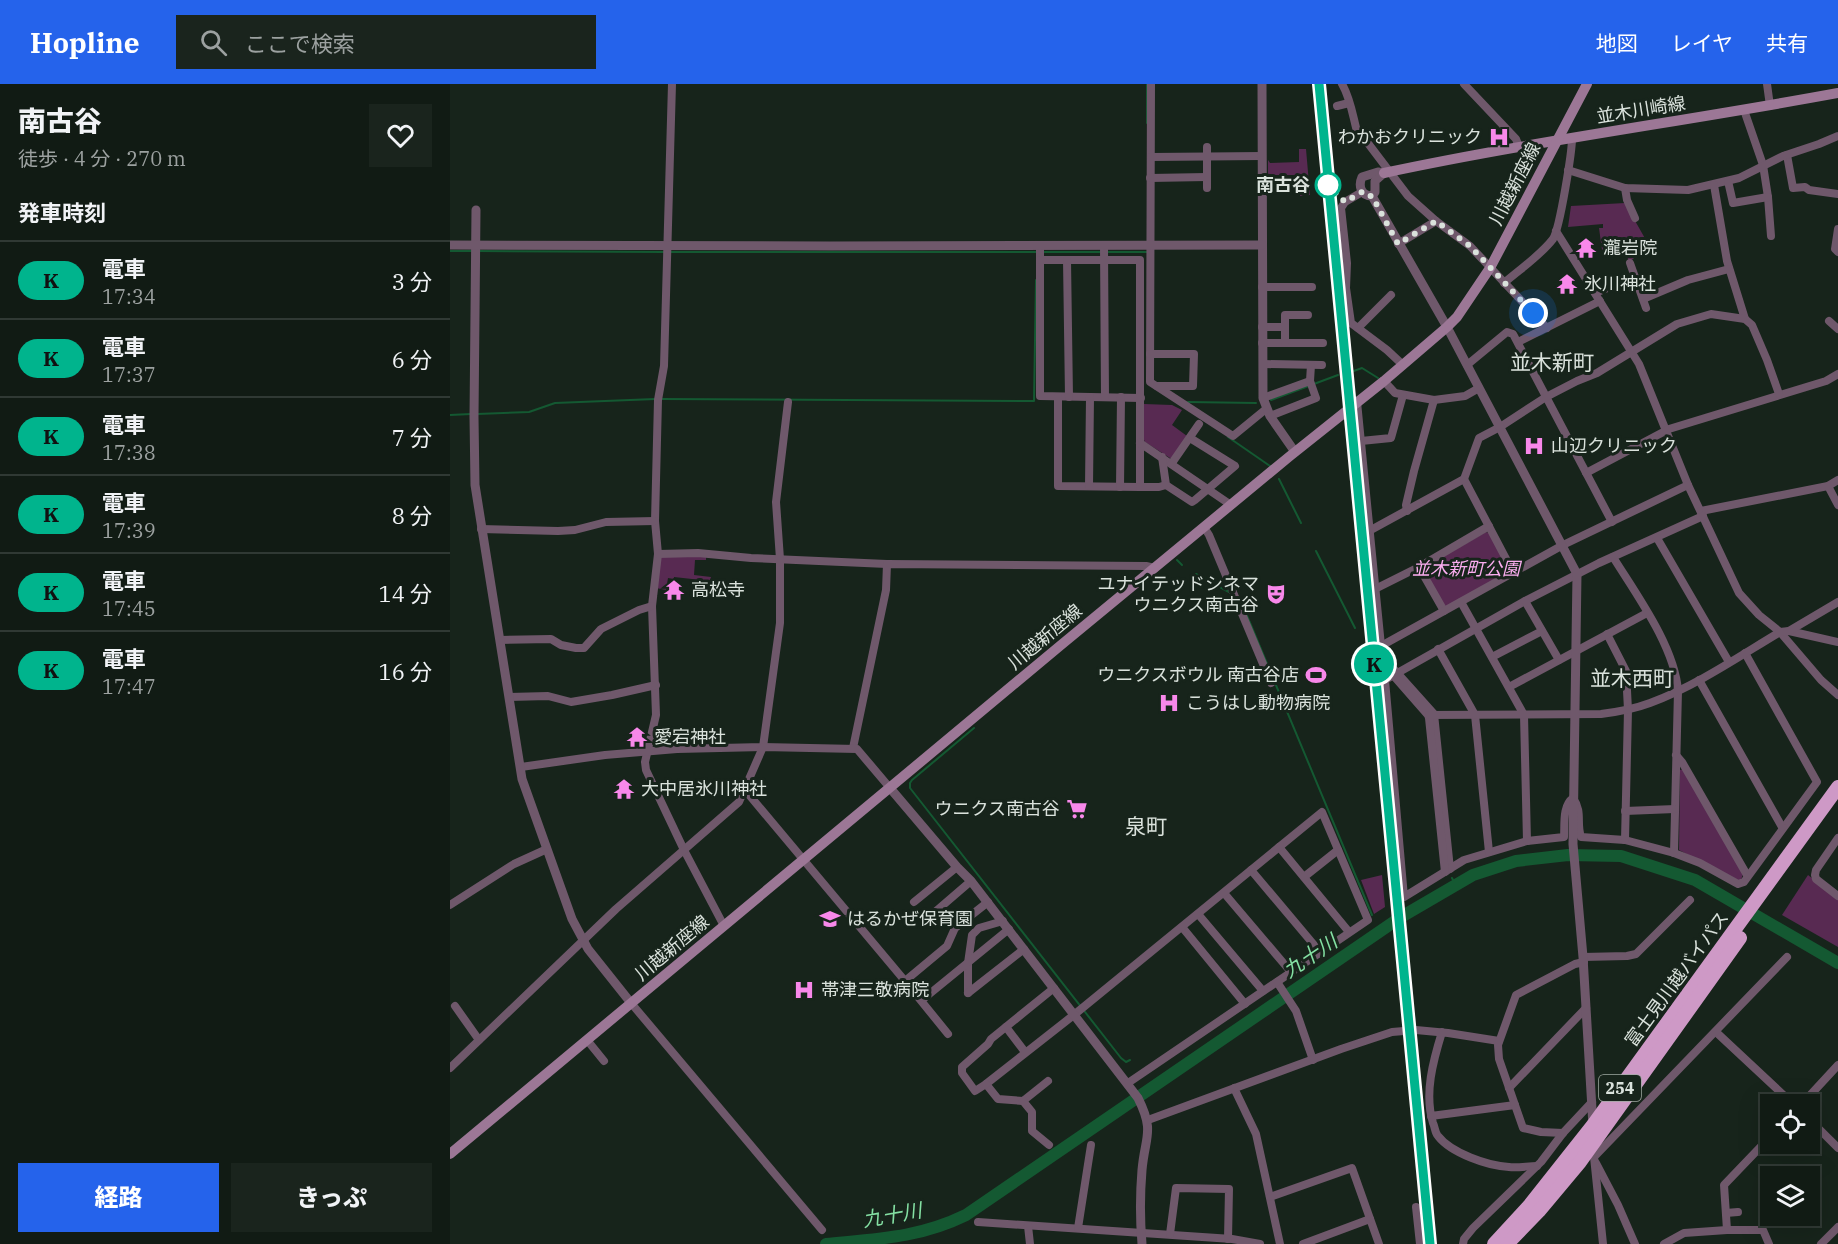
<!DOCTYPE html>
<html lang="ja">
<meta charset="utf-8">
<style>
:root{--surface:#111b14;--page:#1a241d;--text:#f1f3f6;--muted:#9ca1a0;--line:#303934;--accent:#2563eb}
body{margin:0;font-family:"IBM Plex Serif","Noto Sans JP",serif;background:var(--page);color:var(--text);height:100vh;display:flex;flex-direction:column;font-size:22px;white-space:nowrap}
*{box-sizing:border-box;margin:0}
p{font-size:20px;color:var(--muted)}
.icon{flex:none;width:33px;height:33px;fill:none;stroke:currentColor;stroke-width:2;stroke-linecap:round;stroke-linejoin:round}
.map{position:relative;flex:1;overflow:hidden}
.panel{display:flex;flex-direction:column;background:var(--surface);width:450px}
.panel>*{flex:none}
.badge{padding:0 12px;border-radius:20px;font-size:21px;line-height:39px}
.buttons{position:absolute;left:1310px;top:1010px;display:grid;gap:12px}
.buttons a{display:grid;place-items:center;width:60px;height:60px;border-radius:0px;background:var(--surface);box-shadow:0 6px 24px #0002,0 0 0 2px var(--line);font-size:30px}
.you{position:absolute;width:30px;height:30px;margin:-15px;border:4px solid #fff;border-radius:50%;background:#1a73e8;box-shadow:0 0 0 9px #1a73e833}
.map>.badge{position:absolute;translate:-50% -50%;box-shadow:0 0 0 3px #fff}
h2{padding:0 18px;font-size:22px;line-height:54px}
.round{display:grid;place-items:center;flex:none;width:63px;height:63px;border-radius:0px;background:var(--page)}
.summary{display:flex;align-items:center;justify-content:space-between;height:102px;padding:0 18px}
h1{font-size:28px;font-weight:800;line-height:45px}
.button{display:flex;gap:12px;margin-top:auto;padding:12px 18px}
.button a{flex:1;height:69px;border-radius:0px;background:var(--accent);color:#fff;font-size:24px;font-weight:800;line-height:69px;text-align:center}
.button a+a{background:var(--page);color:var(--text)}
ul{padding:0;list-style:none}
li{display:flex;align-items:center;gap:18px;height:78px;padding:0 18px;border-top:2px solid var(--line)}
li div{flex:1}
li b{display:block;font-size:22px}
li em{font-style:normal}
li .badge{min-width:66px;font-weight:700;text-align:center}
header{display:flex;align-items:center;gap:36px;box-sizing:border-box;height:84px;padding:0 30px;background:var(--accent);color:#fff}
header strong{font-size:28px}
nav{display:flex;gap:33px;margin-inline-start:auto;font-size:21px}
.search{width:420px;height:54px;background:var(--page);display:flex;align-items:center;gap:15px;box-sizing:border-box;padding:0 21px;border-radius:0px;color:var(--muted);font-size:22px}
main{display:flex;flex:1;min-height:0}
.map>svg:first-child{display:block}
.green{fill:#582a52}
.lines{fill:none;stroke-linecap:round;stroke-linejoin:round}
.stream{stroke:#145932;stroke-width:2}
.river{stroke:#145932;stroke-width:12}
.minor{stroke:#6f586b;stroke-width:8}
.tertiary{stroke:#6f586b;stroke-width:9}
.secondary{stroke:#9c7796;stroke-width:10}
.trunk{stroke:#ce99c6;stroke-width:14}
.rail{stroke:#a2aca5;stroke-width:2;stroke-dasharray:8 8;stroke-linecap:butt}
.line-casing{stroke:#fff;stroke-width:14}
.line{stroke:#00b48d;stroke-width:9}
.walk{stroke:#dae2dc;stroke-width:6;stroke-dasharray:0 10.8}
.stop-dot{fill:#fff;stroke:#00b48d;stroke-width:3}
.labels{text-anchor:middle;stroke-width:6;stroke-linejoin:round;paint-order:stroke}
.shield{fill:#17241b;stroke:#a0a9a2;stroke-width:1.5}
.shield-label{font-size:16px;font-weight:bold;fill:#dae2dc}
.street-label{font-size:18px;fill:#dae2dc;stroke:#17241b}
.poi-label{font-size:18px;fill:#dae2dc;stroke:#17241b;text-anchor:start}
.stop-label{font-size:18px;font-weight:bold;fill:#dae2dc;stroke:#17241b;text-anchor:end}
.park-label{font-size:18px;font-style:italic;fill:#faadef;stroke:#17241b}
.water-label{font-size:20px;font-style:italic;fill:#84e0a3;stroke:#17241b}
.quarter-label{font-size:21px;fill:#dae2dc;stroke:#17241b}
</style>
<header>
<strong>Hopline</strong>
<div class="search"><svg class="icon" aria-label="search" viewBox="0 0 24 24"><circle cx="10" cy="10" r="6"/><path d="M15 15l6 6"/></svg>ここで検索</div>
<nav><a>地図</a><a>レイヤ</a><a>共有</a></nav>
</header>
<main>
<section class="panel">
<div class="summary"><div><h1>南古谷</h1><p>徒歩 · 4 分 · 270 m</p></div><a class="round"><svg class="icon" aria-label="heart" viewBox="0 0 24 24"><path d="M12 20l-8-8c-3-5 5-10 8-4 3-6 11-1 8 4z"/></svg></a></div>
<h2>発車時刻</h2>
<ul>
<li><span class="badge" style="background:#00b48d;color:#111">K</span><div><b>電車</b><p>17:34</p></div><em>3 分</em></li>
<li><span class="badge" style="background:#00b48d;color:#111">K</span><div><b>電車</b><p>17:37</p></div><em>6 分</em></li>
<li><span class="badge" style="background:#00b48d;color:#111">K</span><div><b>電車</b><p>17:38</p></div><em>7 分</em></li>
<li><span class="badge" style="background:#00b48d;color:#111">K</span><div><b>電車</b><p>17:39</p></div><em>8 分</em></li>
<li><span class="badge" style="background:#00b48d;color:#111">K</span><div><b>電車</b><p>17:45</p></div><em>14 分</em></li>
<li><span class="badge" style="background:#00b48d;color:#111">K</span><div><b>電車</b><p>17:47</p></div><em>16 分</em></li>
</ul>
<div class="button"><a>経路</a><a>きっぷ</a></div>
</section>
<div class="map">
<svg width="1388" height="1160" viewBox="0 0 1388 1160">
<rect width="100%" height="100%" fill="#17241b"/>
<g class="green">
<path d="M849,65H856L860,111L850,112L849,91H820L818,95V76L820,79L849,78Z"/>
<path d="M1175,119L1197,158V164L1179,178L1174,163L1152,166L1149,144H1153V140L1118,143L1121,122Z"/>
<path d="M694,320L722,321L732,326L722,341L737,352L723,374H720L695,358L693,354Z"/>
<path d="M1036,448L1039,449L1059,485L1058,488L997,522H994L974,485L975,483Z"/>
<path d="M211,473H256V476H245L244,491L261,493L260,497L224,493V495L218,494L216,506L206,504Z"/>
<path d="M1234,685L1293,790L1291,796L1288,797L1229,766L1230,686Z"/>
<path d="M932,791L935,823L924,830L911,796Z"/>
<path d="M1358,791L1388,815V863L1332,831Z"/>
</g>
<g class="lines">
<g class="stream">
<path d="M697,0V39"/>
<path d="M0,167H22"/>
<path d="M28,167L214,168"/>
<path d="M220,168H652"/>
<path d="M658,168H697"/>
<path d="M901,288L912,284L928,294"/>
<path d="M211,315L584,317L586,196"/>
<path d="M821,316L888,291"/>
<path d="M738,318L806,319"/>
<path d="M27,330L79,328L105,319L205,315"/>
<path d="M0,331L21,330"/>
<path d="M778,353L820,382"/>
<path d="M829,395L851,439"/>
<path d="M866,467L905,544"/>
<path d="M727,476L732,481"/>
<path d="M746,490L779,508"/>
<path d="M790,515L922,831"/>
<path d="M930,576L936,582"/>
<path d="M524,644L462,696L460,699V704L671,974L676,978L680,976"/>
<path d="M1002,794L1005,800"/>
</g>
<path class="river" d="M376,1160C427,1155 469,1154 516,1131L951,833L1023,791L1066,777L1118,771L1171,772L1245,796L1388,879"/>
<g class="minor">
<path d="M222,0L214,282L208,316L205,437L208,470L202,522L206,631L195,678L196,686L234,766L274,842"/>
<path d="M701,0L700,298L783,352L816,325"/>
<path d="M892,0C901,15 903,34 908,51L914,54L958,112L986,137L1020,162L1097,244"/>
<path d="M1014,0L1066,55L1069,63"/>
<path d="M1317,0L1320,22"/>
<path d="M887,22L899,19"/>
<path d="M1294,26L1313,81L1318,113L1321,152"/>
<path d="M1337,71L1343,104L1355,103L1359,106L1388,110"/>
<path d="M701,73L812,72"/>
<path d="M1118,86L1175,104L1238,106L1289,94L1333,72L1369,60L1388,52"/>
<path d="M700,94L757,93"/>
<path d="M1278,97L1283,119L1318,113"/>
<path d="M1264,101L1277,177L1295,235"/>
<path d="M757,104V63"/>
<path d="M1175,104L1177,116L1185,134"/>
<path d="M912,108L895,118L891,124L897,179L896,204L901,239L937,266L953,281"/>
<path d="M1388,145L1385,165L1388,168"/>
<path d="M1106,147L1189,280L1238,401L1289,509L1309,531L1330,548L1371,596L1388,611"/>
<path d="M948,160L986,137"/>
<path d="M590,162V312L691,314"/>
<path d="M654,162L655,313"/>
<path d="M590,176H690V403L608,402V313"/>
<path d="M617,176L619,313"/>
<path d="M1180,179L1196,224"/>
<path d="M1054,199C1070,185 1090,172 1103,155C1110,144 1122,68 1122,54"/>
<path d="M812,203H862"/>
<path d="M1145,209L1185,193"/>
<path d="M1193,215L1238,196L1279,185"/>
<path d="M1379,237L1388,245"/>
<path d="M812,243H835"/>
<path d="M908,244L941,211"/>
<path d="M1068,258L1150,217"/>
<path d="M812,259H873"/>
<path d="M835,259V231H858"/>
<path d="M700,270H744L743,302H707"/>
<path d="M813,280L872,281"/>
<path d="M1017,281L1057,248L1063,250L1162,438"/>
<path d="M934,297L945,309L984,316L1015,312L1029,304"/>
<path d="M813,314L860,297"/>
<path d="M907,318L932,572L984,630L1000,785"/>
<path d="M820,332L866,314L860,297L861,281"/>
<path d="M911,357L941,354L953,311"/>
<path d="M690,359L781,421"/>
<path d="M712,373L716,401L742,418L745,416L785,382L740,354"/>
<path d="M722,379L749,340"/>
<path d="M1136,389L1219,345L1376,297L1388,290"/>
<path d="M1014,395L1063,488"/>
<path d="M639,402L640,313"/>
<path d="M1378,402L1388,421"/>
<path d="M670,403L671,313"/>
<path d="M690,403H709L716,401"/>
<path d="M957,427L956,421L964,387L984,316"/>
<path d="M1251,427L1378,402L1388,396"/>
<path d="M1253,432L1149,479L1075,517L935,596L954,813L1014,776L1077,757L1114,753C1115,741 1112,722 1123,714C1133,728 1126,739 1131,753L1175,756L1224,769L1250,779L1288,800L1294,798L1367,698L1295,569"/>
<path d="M754,443L759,451L821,599"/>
<path d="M31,445L108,447L125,446L156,438L205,437"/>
<path d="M919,447L1014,395L1029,354L1050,343L1096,313L1127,297L1147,289L1227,240L1261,230L1295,235L1302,241L1317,276L1329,310"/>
<path d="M1207,454L1279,578"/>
<path d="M208,470L248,469L301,474L437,480"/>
<path d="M1163,473C1186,510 1225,563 1228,607L1224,769"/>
<path d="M969,483L994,527"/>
<path d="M925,505L969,483L1039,442"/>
<path d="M1075,517L1109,576"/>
<path d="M1011,518L1074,631L1077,757"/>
<path d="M1339,547L1388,558"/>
<path d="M1157,550L1176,587L1178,626L1175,756"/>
<path d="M50,556L101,555L111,561L126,564H134L151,545L189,526L202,522"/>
<path d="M931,562L1113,461L1238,401"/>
<path d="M988,565L1025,631L1039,768"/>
<path d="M1042,573L1092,547"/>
<path d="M943,591L978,631L979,634L995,788"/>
<path d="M1249,596L1332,743"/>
<path d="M1059,603L1197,529"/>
<path d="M59,613L98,612L121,618L162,611L206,601"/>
<path d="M979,631L1151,630C1167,628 1184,625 1200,619C1246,602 1288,573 1330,548L1339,547L1388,518"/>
<path d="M403,664L436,506L437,480L696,482L705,484"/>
<path d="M1226,671L1232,678L1297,791"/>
<path d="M71,683L155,671L227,665L313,663L330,539V475L326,418L338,318"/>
<path d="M295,706L455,897"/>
<path d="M1175,727L1225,725"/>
<path d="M1388,754L1366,786L1365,791L1366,795L1388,812"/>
<path d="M829,763L899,848"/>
<path d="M801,786L870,868"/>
<path d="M854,793L888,766"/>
<path d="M774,809L841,888"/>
<path d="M464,818L507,783"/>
<path d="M0,821L64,780L97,765"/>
<path d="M748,830L813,907"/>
<path d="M478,834L521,797"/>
<path d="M732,843L795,920"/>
<path d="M1133,873L1177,872L1186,870L1240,816"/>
<path d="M827,898L846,927L863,976"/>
<path d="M518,909V879L522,851L529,844L553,837"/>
<path d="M518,909L574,865"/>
<path d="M472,916L559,845"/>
<path d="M181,919L372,1146"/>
<path d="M5,922L29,956"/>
<path d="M556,943L575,968"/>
<path d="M992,948C983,977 974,1010 983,1039C985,1043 985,1049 988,1052C1001,1069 1038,1082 1059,1083C1068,1084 1078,1082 1087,1082"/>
<path d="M1266,948L1343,1020"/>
<path d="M498,950L455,897L497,862L505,844L538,818"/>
<path d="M137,956L154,977"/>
<path d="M0,984L166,825L289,718L313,663L407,665L440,704"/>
<path d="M598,997L573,1017L548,1015L536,1000L625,930L872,728L918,836L678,999"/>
<path d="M536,1000L525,1007L512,989V983L538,960L541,955L604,904"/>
<path d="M784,1004L806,1050L830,1160"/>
<path d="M1059,1004L1136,924"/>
<path d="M573,1017L582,1028V1047L599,1061"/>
<path d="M1352,1020L1388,981"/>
<path d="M981,1032L1065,1021"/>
<path d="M1359,1035L1388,1064"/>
<path d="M698,1036L891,965L942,948L966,946L998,949L1049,957"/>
<path d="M1113,1049L1091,1048L1073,1044L1049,975L1048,961L1066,911L1125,880L1134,878"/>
<path d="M1146,1079L1168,1121L1185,1160"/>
<path d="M820,1113L902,1084L929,1160"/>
<path d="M966,1123L970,1160"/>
<path d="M1276,1129L1288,1128"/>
<path d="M528,1138L782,1155L810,1160"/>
<path d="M578,1142L580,1160"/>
<path d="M628,1144L641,1061"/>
<path d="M1277,1146L1274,1101L1320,1053"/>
<path d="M720,1150L726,1104L779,1105L778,1155"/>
<path d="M853,1160L920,1135"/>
<path d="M1013,1160L1014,1155L1023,1144L1091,1078L1113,1049L1142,1018"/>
<path d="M1153,1160L1144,1073L1337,873"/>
<path d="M1214,1160L1234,1149L1277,1146H1313L1319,1160"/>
<path d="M1371,1160L1388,1143"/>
</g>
<g class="tertiary">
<path d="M812,0L813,314L820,332L845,368"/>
<path d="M934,89L928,88L912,93C908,102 911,112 922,112L997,243L1127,490L1123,760L1133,873L1143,1042"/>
<path d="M922,112L925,108V97L934,89"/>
<path d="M26,126L24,333L25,401L72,695L122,835L138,865L181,919"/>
<path d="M0,161L380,162L812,161"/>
<path d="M440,704L507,783L521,797L688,1014C705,1048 695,1052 692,1086C690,1110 690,1136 692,1160"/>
</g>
<g class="secondary">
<path d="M934,89C1084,57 1237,37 1388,9"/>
<path d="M0,1070L611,561L840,372L934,297L997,243L1007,233L1040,184L1137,0"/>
</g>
<g class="trunk">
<path d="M1044,1160L1079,1122L1143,1041L1388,703"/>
<path d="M1057,1160L1089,1127L1130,1078L1290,854"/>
</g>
<path class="rail" d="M869,0L980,1160"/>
</g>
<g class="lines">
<g class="line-casing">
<path id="line" d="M869,0L980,1160"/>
</g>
<use href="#line" class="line"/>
<path class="walk" d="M878,101L895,118L912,108L916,112H922L948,160L986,137L1020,162L1083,229"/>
</g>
<defs>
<g id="hospital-bare" transform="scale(1.62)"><path d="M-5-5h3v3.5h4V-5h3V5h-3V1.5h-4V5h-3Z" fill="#f888ea" stroke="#17241b" stroke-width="2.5" paint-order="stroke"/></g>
<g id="temple-bare" transform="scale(1.62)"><path d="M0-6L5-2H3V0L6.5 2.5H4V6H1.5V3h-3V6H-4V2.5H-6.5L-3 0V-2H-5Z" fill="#f888ea" stroke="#17241b" stroke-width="2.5" paint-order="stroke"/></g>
<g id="theatre-bare" transform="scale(1.62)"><path d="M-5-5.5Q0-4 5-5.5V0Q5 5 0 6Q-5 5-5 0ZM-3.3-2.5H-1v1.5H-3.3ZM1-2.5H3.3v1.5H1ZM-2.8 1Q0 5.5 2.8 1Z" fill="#f888ea" stroke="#17241b" stroke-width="2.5" paint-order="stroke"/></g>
<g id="stadium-bare" transform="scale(1.62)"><path d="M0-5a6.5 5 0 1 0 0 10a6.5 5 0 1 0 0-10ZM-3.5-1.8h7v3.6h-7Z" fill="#f888ea" stroke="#17241b" stroke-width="2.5" paint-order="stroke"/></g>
<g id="supermarket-bare" transform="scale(1.62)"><path d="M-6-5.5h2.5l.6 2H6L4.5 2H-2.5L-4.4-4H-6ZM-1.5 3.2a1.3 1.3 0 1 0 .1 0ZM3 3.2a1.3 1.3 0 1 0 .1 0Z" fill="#f888ea" stroke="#17241b" stroke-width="2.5" paint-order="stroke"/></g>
<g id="school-bare" transform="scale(1.62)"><path d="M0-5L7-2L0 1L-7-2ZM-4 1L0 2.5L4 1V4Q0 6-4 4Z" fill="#f888ea" stroke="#17241b" stroke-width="2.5" paint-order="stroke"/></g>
</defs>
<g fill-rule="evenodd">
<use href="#hospital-bare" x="1049" y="53"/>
<use href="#temple-bare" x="1136" y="164"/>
<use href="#temple-bare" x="1117" y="200"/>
<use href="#hospital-bare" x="1084" y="362"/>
<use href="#temple-bare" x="224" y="506"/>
<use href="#theatre-bare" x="826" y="510"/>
<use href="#stadium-bare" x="866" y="591"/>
<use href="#hospital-bare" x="719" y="619"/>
<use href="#temple-bare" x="187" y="653"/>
<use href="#temple-bare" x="174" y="705"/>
<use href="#supermarket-bare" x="627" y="725"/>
<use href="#school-bare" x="380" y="835"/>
<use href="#hospital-bare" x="354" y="906"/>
</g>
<circle class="stop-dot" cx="878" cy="101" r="12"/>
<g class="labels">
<rect class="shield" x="1149" y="991" width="42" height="26" rx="4.5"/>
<g class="shield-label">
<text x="1170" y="1010">254</text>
</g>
<g class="street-label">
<text transform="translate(1191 26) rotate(-9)" y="6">並木川崎線</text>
<text transform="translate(1065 100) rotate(-63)" y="6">川越新座線</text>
<text transform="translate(595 553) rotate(-40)" y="6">川越新座線</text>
<text transform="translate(222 864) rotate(-40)" y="6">川越新座線</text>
<text transform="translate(1227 895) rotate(-54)" y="6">富士見川越バイパス</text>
</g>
<g class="poi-label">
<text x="1032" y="59" text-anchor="end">わかおクリニック</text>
<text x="1153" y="170">瀧岩院</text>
<text x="1134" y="206">氷川神社</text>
<text x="1101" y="368">山辺クリニック</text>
<text x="809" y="506" text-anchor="end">ユナイテッドシネマ<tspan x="809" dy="21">ウニクス南古谷</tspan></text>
<text x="241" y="512">高松寺</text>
<text x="849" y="597" text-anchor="end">ウニクスボウル 南古谷店</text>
<text x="736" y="625">こうはし動物病院</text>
<text x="204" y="659">愛宕神社</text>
<text x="191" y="711">大中居氷川神社</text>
<text x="610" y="731" text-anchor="end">ウニクス南古谷</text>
<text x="397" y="841">はるかぜ保育園</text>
<text x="371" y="912">帯津三敬病院</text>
</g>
<g class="stop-label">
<text x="860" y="107">南古谷</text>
</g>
<g class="park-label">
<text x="1016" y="491">並木新町公園</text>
</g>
<g class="water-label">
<text transform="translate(860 872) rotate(-34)" y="7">九十川</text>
<text transform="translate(442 1131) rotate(-10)" y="7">九十川</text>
</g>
<g class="quarter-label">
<text x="1102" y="286">並木新町</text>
<text x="1182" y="602">並木西町</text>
<text x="696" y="750">泉町</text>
</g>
</g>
</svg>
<div class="buttons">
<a><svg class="icon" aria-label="locate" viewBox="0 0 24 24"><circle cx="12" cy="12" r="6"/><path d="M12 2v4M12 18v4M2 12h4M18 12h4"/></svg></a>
<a><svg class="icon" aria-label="layers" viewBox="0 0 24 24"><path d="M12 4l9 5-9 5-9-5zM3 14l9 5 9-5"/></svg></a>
</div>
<div class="you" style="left:1083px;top:229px"></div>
<b class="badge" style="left:924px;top:580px;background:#00b48d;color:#111">K</b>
</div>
</main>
